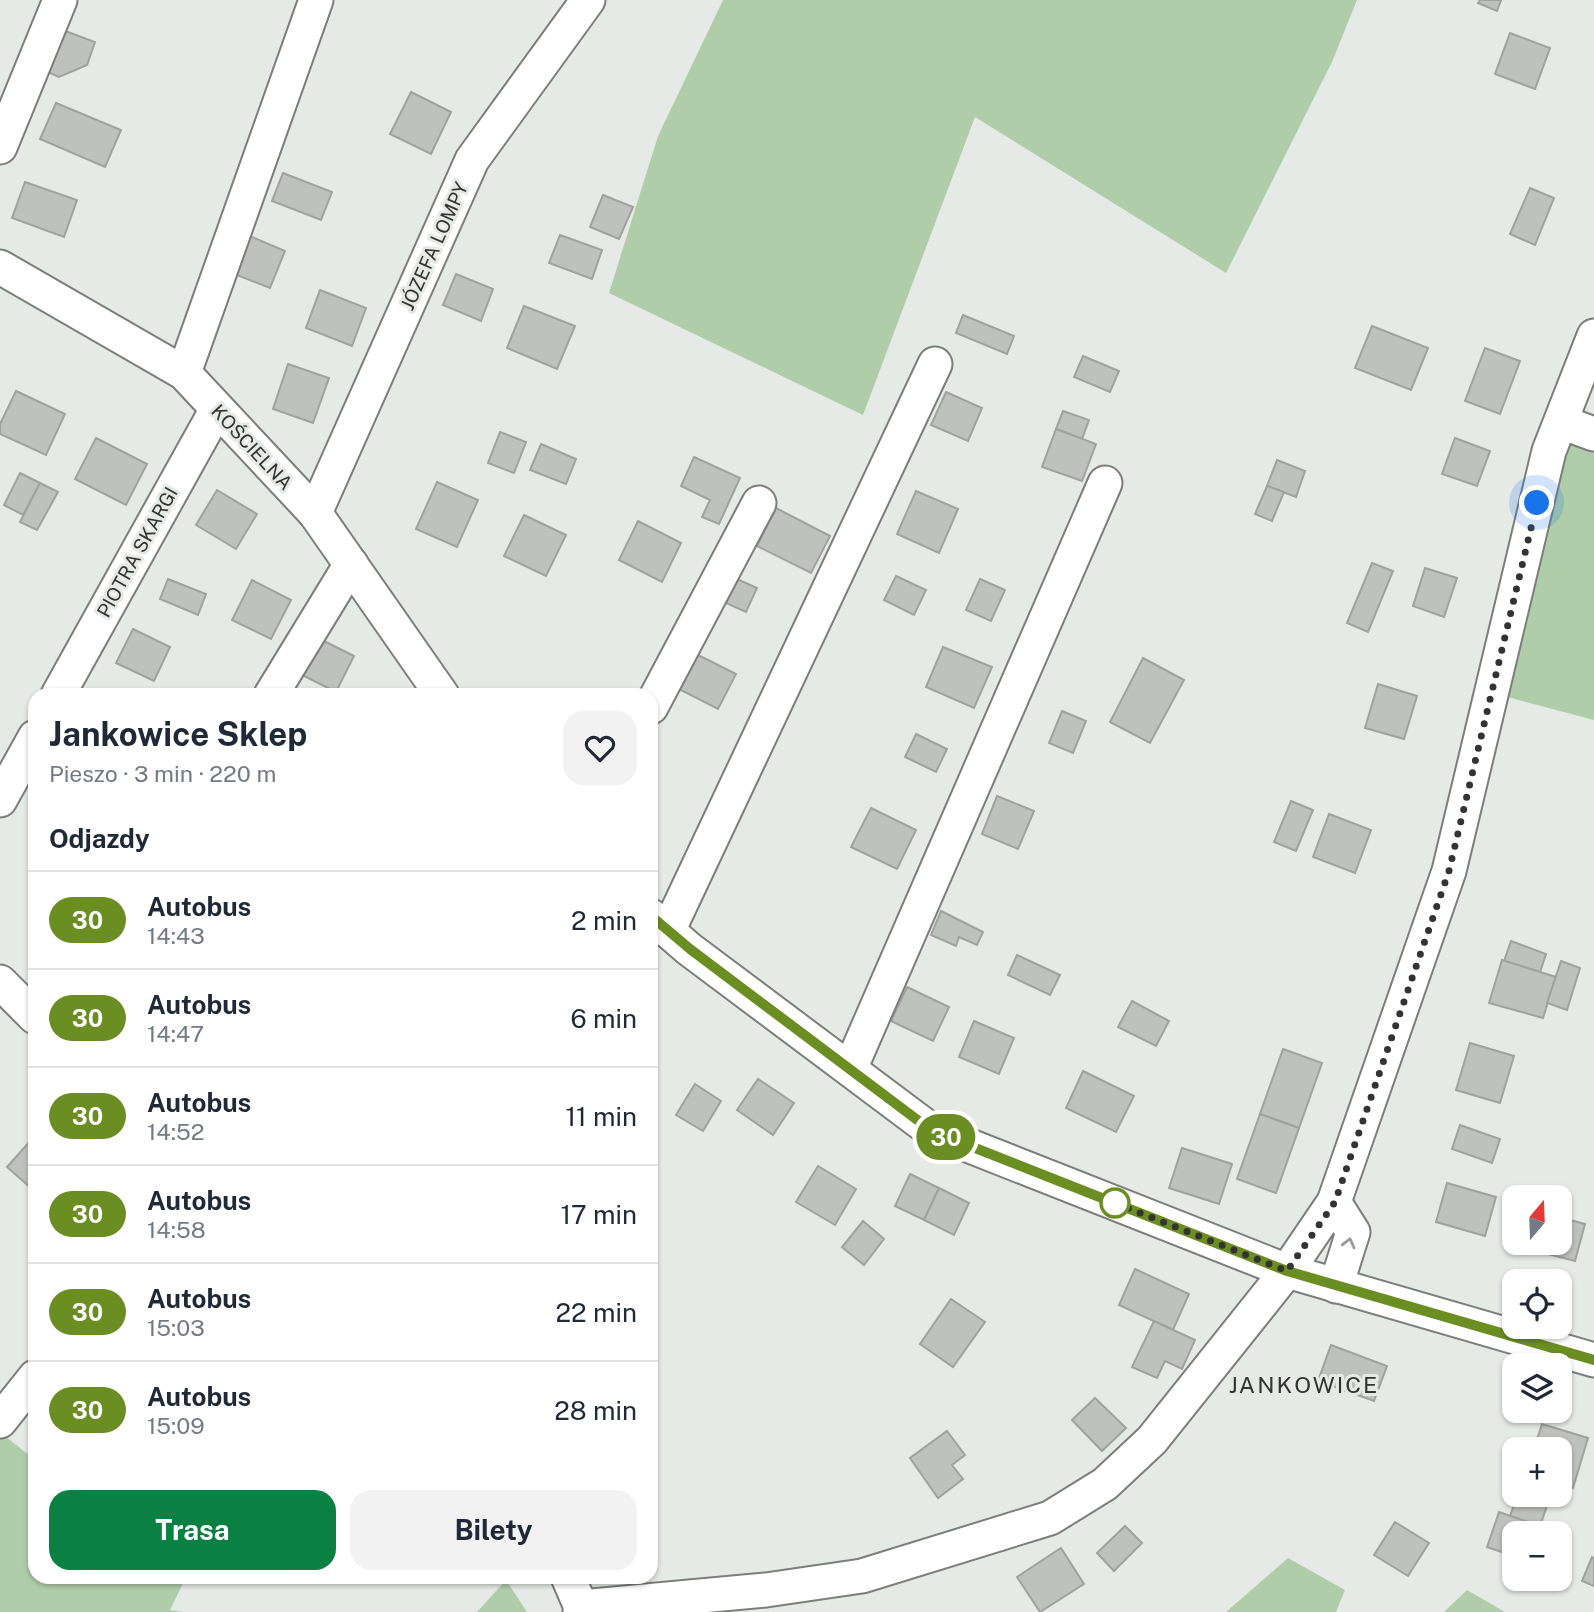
<!DOCTYPE html>
<html lang="pl">
<meta charset="utf-8">
<style>
:root{--surface:#fff;--page:#f2f2f3;--text:#1f2937;--muted:#747a83;--line:#e0e1e3;--accent:#0b8043}
body{margin:0;font-family:"Public Sans",sans-serif;background:var(--page);color:var(--text);height:100vh;display:flex;flex-direction:column;font-size:26px;white-space:nowrap}
*{box-sizing:border-box;margin:0}
p{font-size:23px;color:var(--muted)}
.icon{flex:none;width:38px;height:38px;fill:none;stroke:currentColor;stroke-width:2;stroke-linecap:round;stroke-linejoin:round}
.map{position:relative;flex:1;overflow:hidden}
.sheet{position:absolute;left:28px;top:688px;width:630px;height:896px;display:flex;flex-direction:column;background:var(--surface);border-radius:21px;box-shadow:0 2px 5px #0004}
.sheet>*{flex:none}
.badge{padding:0 14px;border-radius:23px;font-size:24px;line-height:46px}
.needle{width:46px;rotate:19deg}
.buttons{position:absolute;left:1502px;top:1185px;display:grid;gap:14px}
.buttons a{display:grid;place-items:center;width:70px;height:70px;border-radius:14px;background:var(--surface);box-shadow:0 2px 5px #0004;font-size:35px}
.you{position:absolute;width:35px;height:35px;margin:-18px;border:5px solid #fff;border-radius:50%;background:#1a73e8;box-shadow:0 0 0 10px #1a73e833}
.map>.badge{position:absolute;translate:-50% -50%;box-shadow:0 0 0 4px #fff}
h2{padding:0 21px;font-size:26px;line-height:63px}
.round{display:grid;place-items:center;flex:none;width:74px;height:74px;border-radius:21px;background:var(--page)}
.head{display:flex;align-items:center;justify-content:space-between;height:119px;padding:0 21px}
h1{font-size:33px;font-weight:700;line-height:52px}
.cta{display:flex;gap:14px;margin-top:auto;padding:14px 21px}
.cta a{flex:1;height:80px;border-radius:21px;background:var(--accent);color:#fff;font-size:28px;font-weight:700;line-height:80px;text-align:center}
.cta a+a{background:var(--page);color:var(--text)}
ul{padding:0;list-style:none}
li{display:flex;align-items:center;gap:21px;height:98px;padding:0 21px;border-top:2px solid var(--line)}
li div{flex:1}
li b{display:block;font-size:26px}
li em{font-style:normal}
li .badge{min-width:77px;font-weight:700;text-align:center}
.map>svg:first-child{display:block}
.green{fill:#b0cda9}
.building{fill:#bec1be;stroke:#9fa29e;stroke-width:2}
.lines{fill:none;stroke-linecap:round;stroke-linejoin:round}
.minor-casing{stroke:#7b7e7b;stroke-width:37}
.minor{stroke:#fff;stroke-width:33}
.oneway{stroke:#989998}
.line-casing{stroke:#fff;stroke-width:16}
.line{stroke:#6b8e23;stroke-width:10}
.walk{stroke:#323332;stroke-width:7;stroke-dasharray:0 12.6}
.stop-dot{fill:#fff;stroke:#6b8e23;stroke-width:3.5}
.labels{text-anchor:middle;stroke-width:6;stroke-linejoin:round;paint-order:stroke}
.street-label{font-size:19px;fill:#323332;stroke:#e6eae6}
.quarter-label{font-size:23px;letter-spacing:2px;fill:#323332;stroke:#e6eae6}
</style>
<div class="map">
<svg width="1594" height="1612" viewBox="0 0 1594 1612">
<rect width="100%" height="100%" fill="#e6eae6"/>
<g class="green">
<path d="M723,0H1357L1332,62L1226,273L975,117L863,415L609,293L658,136Z"/>
<path d="M1570,441L1594,448V720L1503,696Z"/>
<path d="M0,1432L35,1460V1577H186L170,1610L184,1612H0Z"/>
<path d="M1288,1558L1345,1590L1336,1612H1226Z"/>
<path d="M506,1580L527,1612H477Z"/>
<path d="M1467,1590L1505,1612H1444Z"/>
</g>
<g class="building">
<path d="M1480,0H1501L1497,11L1478,3Z"/>
<path d="M52,26L95,42L87,65L59,77L36,67Z"/>
<path d="M1510,33L1550,48L1535,89L1495,74Z"/>
<path d="M411,92L451,112L431,154L390,134Z"/>
<path d="M56,103L121,130L105,167L40,139Z"/>
<path d="M283,173L332,192L321,220L272,201Z"/>
<path d="M25,182L77,200L64,237L12,218Z"/>
<path d="M1530,188L1554,198L1535,245L1510,234Z"/>
<path d="M603,195L633,207L619,239L590,227Z"/>
<path d="M245,234L285,251L270,288L229,272Z"/>
<path d="M560,235L602,250L592,279L549,263Z"/>
<path d="M456,274L493,289L481,321L443,305Z"/>
<path d="M320,290L366,308L352,346L306,328Z"/>
<path d="M524,306L575,326L557,369L507,348Z"/>
<path d="M963,315L1014,336L1007,354L956,333Z"/>
<path d="M1372,326L1428,348L1411,390L1355,368Z"/>
<path d="M1485,348L1520,361L1500,414L1465,401Z"/>
<path d="M1083,356L1119,371L1110,392L1074,377Z"/>
<path d="M288,364L329,378L313,423L273,409Z"/>
<path d="M16,391L65,414L46,455L0,434V424Z"/>
<path d="M946,392L982,408L968,441L931,425Z"/>
<path d="M1063,411L1089,420L1082,439L1056,429Z"/>
<path d="M1056,429L1096,444L1082,481L1042,467Z"/>
<path d="M500,432L526,442L514,473L488,463Z"/>
<path d="M96,438L147,464L126,505L75,479Z"/>
<path d="M1455,438L1490,451L1477,486L1442,474Z"/>
<path d="M541,444L576,459L566,484L530,470Z"/>
<path d="M694,457L740,478L719,524L702,517L710,500L681,486Z"/>
<path d="M1277,460L1305,471L1296,497L1267,486Z"/>
<path d="M20,473L40,483L23,515L4,505Z"/>
<path d="M437,482L478,500L457,547L416,529Z"/>
<path d="M40,483L58,492L37,530L20,522Z"/>
<path d="M1267,486L1284,492L1272,521L1255,514Z"/>
<path d="M217,490L257,514L236,549L196,525Z"/>
<path d="M916,491L958,509L939,553L897,534Z"/>
<path d="M776,508L830,536L811,573L757,546Z"/>
<path d="M524,515L566,535L546,576L504,556Z"/>
<path d="M638,521L681,543L662,582L619,560Z"/>
<path d="M1372,563L1393,571L1368,632L1347,623Z"/>
<path d="M1425,568L1457,578L1444,617L1413,606Z"/>
<path d="M726,574L757,588L746,612L715,598Z"/>
<path d="M896,576L926,590L914,615L884,600Z"/>
<path d="M168,579L206,594L198,615L160,599Z"/>
<path d="M980,579L1005,590L991,621L966,610Z"/>
<path d="M252,580L291,600L271,639L232,620Z"/>
<path d="M133,629L170,647L154,681L116,663Z"/>
<path d="M318,638L354,656L336,692L300,674Z"/>
<path d="M943,647L992,667L974,708L926,687Z"/>
<path d="M696,654L736,674L718,709L679,689Z"/>
<path d="M1143,658L1184,680L1150,743L1110,722Z"/>
<path d="M1378,684L1417,696L1404,739L1365,728Z"/>
<path d="M1062,711L1086,721L1073,753L1049,743Z"/>
<path d="M916,734L947,749L936,772L905,757Z"/>
<path d="M997,796L1034,811L1018,849L982,834Z"/>
<path d="M1291,801L1313,810L1296,851L1274,842Z"/>
<path d="M871,808L916,830L897,869L851,847Z"/>
<path d="M1329,814L1371,830L1355,873L1313,857Z"/>
<path d="M941,911L983,932L977,945L959,937L956,946L931,935Z"/>
<path d="M1511,941L1546,954L1540,972L1504,961Z"/>
<path d="M1017,955L1060,975L1050,995L1008,975Z"/>
<path d="M1502,960L1556,977L1543,1018L1489,1003Z"/>
<path d="M1561,961L1580,968L1567,1010L1547,1003Z"/>
<path d="M907,987L949,1007L933,1041L891,1021Z"/>
<path d="M1132,1001L1169,1021L1156,1046L1118,1027Z"/>
<path d="M974,1021L1014,1038L999,1074L959,1057Z"/>
<path d="M1470,1043L1514,1056L1500,1103L1456,1090Z"/>
<path d="M1283,1049L1322,1063L1299,1128L1260,1114Z"/>
<path d="M1083,1071L1134,1096L1116,1132L1066,1108Z"/>
<path d="M758,1079L794,1103L773,1135L737,1110Z"/>
<path d="M695,1084L721,1101L703,1131L676,1115Z"/>
<path d="M1260,1114L1299,1128L1276,1193L1237,1179Z"/>
<path d="M1460,1125L1500,1139L1492,1163L1452,1149Z"/>
<path d="M31,1140L35,1143V1185L32,1189L7,1167Z"/>
<path d="M1182,1148L1232,1164L1219,1204L1169,1188Z"/>
<path d="M818,1166L856,1189L835,1225L796,1202Z"/>
<path d="M910,1174L939,1188L924,1220L895,1206Z"/>
<path d="M1447,1183L1496,1197L1485,1236L1436,1222Z"/>
<path d="M939,1188L969,1203L954,1235L924,1220Z"/>
<path d="M1559,1217L1585,1224L1575,1261L1521,1247L1522,1242H1559Z"/>
<path d="M863,1221L884,1239L864,1265L842,1247Z"/>
<path d="M1135,1269L1189,1294L1173,1330L1119,1305Z"/>
<path d="M951,1299L985,1322L953,1367L920,1344Z"/>
<path d="M1154,1321L1195,1340L1182,1369L1165,1361L1157,1378L1132,1367Z"/>
<path d="M1331,1345L1387,1366L1374,1401L1318,1381Z"/>
<path d="M1095,1398L1126,1428L1102,1451L1072,1420Z"/>
<path d="M1542,1424L1588,1438L1573,1488L1559,1484V1449H1534Z"/>
<path d="M947,1431L965,1455L952,1465L963,1479L938,1498L910,1458Z"/>
<path d="M1518,1494H1534L1549,1500L1540,1526L1510,1516Z"/>
<path d="M1499,1512L1540,1526L1538,1533H1514V1556L1487,1547Z"/>
<path d="M1395,1522L1429,1543L1408,1576L1374,1555Z"/>
<path d="M1125,1526L1142,1543L1114,1571L1097,1553Z"/>
<path d="M1061,1548L1084,1584L1040,1612L1017,1577Z"/>
<path d="M1592,1557L1594,1558V1586L1582,1581Z"/>
</g>
<g class="lines">
<g class="minor-casing">
<g id="minor">
<path d="M0,147L60,0"/>
<path d="M0,267L184,373L315,513L442,695"/>
<path d="M184,373L316,0"/>
<path d="M1561,422L1594,434"/>
<path d="M315,513L472,160L588,0"/>
<path d="M58,695L217,409"/>
<path d="M271,695L351,564"/>
<path d="M651,707L759,503"/>
<path d="M0,800L35,737"/>
<path d="M651,916L689,949L932,1131L1287,1271L1594,1360"/>
<path d="M668,931L935,364"/>
<path d="M0,982L35,1017"/>
<path d="M850,1069L1105,483"/>
<path d="M1334,1202L1353,1232L1336,1286"/>
<path d="M0,1421L35,1377"/>
<path d="M568,1577L581,1607"/>
<path d="M580,1612L581,1607L766,1590L862,1576L1050,1518L1105,1484L1152,1440L1287,1271L1334,1202L1449,871L1549,451L1594,336"/>
</g>
</g>
<use href="#minor" class="minor"/>
</g>
<defs><path id="oneway-chevron" d="M-2-3.5L2.5 0L-2 3.5" fill="none" stroke-width="1.6" stroke-linecap="round" stroke-linejoin="round" transform="scale(1.75)"/></defs>
<use class="oneway" href="#oneway-chevron" transform="translate(1349 1243) rotate(-76)"/>
<g class="lines">
<g class="line-casing">
<path id="line" d="M651,916L690,949L932,1131L1287,1271L1594,1360"/>
</g>
<use href="#line" class="line"/>
<path class="walk" d="M1115,1203L1110,1201L1287,1271L1335,1202L1449,871L1537,503"/>
</g>
<circle class="stop-dot" cx="1115" cy="1203" r="14"/>
<g class="labels">
<g class="street-label">
<text transform="translate(434 246) rotate(-66)" y="7">JÓZEFA LOMPY</text>
<text transform="translate(252 447) rotate(47)" y="7">KOŚCIELNA</text>
<text transform="translate(137 552) rotate(-61)" y="7">PIOTRA SKARGI</text>
</g>
<g class="quarter-label">
<text x="1304" y="1393">JANKOWICE</text>
</g>
</g>
</svg>
<div class="buttons">
<a><svg class="needle" viewBox="-14 -14 28 28"><path d="M0-13l5 13h-10z" fill="#e53935"/><path d="M0 13l5-13h-10z" fill="#747a83"/></svg></a>
<a><svg class="icon" aria-label="locate" viewBox="0 0 24 24"><circle cx="12" cy="12" r="6"/><path d="M12 2v4M12 18v4M2 12h4M18 12h4"/></svg></a>
<a><svg class="icon" aria-label="layers" viewBox="0 0 24 24"><path d="M12 4l9 5-9 5-9-5zM3 14l9 5 9-5"/></svg></a>
<a>+</a>
<a>−</a>
</div>
<div class="you" style="left:1537px;top:503px"></div>
<b class="badge" style="left:946px;top:1137px;background:#6b8e23;color:#fff">30</b>
<section class="sheet">
<div class="head"><div><h1>Jankowice Sklep</h1><p>Pieszo · 3 min · 220 m</p></div><a class="round"><svg class="icon" aria-label="heart" viewBox="0 0 24 24"><path d="M12 20l-8-8c-3-5 5-10 8-4 3-6 11-1 8 4z"/></svg></a></div>
<h2>Odjazdy</h2>
<ul>
<li><span class="badge" style="background:#6b8e23;color:#fff">30</span><div><b>Autobus</b><p>14:43</p></div><em>2 min</em></li>
<li><span class="badge" style="background:#6b8e23;color:#fff">30</span><div><b>Autobus</b><p>14:47</p></div><em>6 min</em></li>
<li><span class="badge" style="background:#6b8e23;color:#fff">30</span><div><b>Autobus</b><p>14:52</p></div><em>11 min</em></li>
<li><span class="badge" style="background:#6b8e23;color:#fff">30</span><div><b>Autobus</b><p>14:58</p></div><em>17 min</em></li>
<li><span class="badge" style="background:#6b8e23;color:#fff">30</span><div><b>Autobus</b><p>15:03</p></div><em>22 min</em></li>
<li><span class="badge" style="background:#6b8e23;color:#fff">30</span><div><b>Autobus</b><p>15:09</p></div><em>28 min</em></li>
</ul>
<div class="cta"><a>Trasa</a><a>Bilety</a></div>
</section>
</div>
